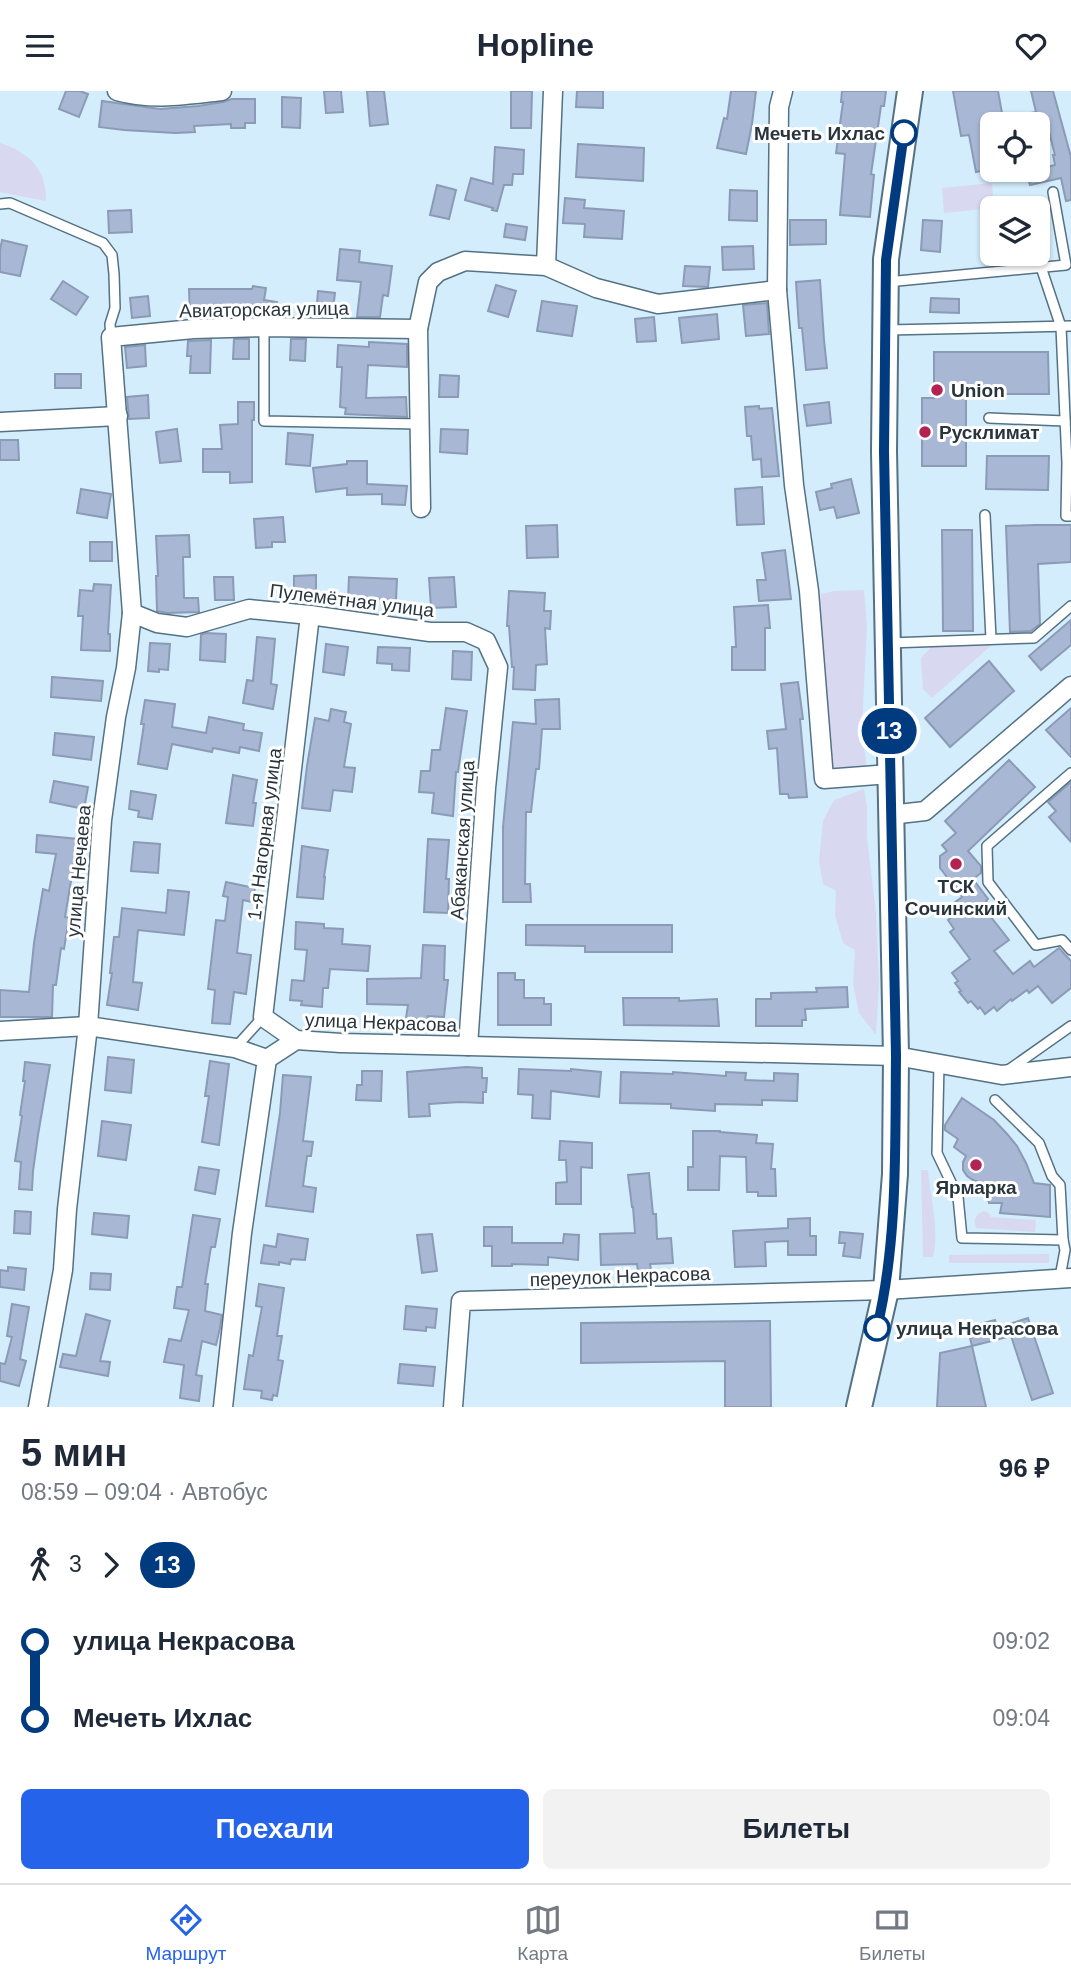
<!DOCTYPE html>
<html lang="ru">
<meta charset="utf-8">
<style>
:root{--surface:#fff;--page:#f2f2f3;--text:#1f2937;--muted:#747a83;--line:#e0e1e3;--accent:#2563eb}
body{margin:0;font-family:Arial,sans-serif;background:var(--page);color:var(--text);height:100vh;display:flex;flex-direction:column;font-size:26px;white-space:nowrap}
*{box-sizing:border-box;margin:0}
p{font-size:23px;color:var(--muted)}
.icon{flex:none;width:38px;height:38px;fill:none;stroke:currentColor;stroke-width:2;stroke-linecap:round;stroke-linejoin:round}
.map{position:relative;height:1316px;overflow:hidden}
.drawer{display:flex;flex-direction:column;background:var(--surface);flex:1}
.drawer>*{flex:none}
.badge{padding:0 14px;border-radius:23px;font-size:24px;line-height:46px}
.buttons{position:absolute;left:980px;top:21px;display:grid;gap:14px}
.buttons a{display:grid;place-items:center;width:70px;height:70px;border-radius:10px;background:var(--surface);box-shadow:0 2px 5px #0004;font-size:35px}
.map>.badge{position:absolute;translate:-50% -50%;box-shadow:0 0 0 4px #fff}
.legs{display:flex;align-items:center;gap:10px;height:77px;padding:0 21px;font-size:23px}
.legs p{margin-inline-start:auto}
.head{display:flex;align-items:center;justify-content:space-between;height:119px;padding:0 21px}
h1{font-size:38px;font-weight:700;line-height:52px}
.cta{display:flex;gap:14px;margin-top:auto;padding:14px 21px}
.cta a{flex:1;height:80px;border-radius:10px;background:var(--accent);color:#fff;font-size:28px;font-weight:700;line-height:80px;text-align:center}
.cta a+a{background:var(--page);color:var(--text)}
ul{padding:0 21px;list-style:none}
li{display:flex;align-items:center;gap:24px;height:77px;font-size:26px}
li i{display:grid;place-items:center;width:10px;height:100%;margin:0 9px;background:currentColor}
li i::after{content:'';width:18px;height:18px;margin:-9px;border:5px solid;border-radius:50%;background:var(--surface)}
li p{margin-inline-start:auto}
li:first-child i{background:linear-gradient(#0000 50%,currentColor 0)}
li:last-child i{background:linear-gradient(currentColor 50%,#0000 0)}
header{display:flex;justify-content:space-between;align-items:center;height:91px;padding:0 21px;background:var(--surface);font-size:32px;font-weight:700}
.menu{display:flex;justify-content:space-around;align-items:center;height:98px;border-top:2px solid var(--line);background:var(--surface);font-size:19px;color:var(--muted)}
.menu a{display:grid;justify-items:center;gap:4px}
.menu .selected{color:var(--accent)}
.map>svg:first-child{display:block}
.green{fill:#d9d8f1}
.building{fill:#a8b8d4;stroke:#8b9ab5;stroke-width:2}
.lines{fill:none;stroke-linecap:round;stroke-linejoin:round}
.service-casing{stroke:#547283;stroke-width:12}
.minor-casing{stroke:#547283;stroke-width:21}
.secondary-casing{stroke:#547283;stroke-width:28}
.service{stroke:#fff;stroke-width:9}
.minor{stroke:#fff;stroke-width:18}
.secondary{stroke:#fff;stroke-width:24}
.line-1-casing{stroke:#fff;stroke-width:16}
.line-1{stroke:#003b80;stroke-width:10}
.stop-1-dot{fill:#fff;stroke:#003b80;stroke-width:3.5}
.poi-dot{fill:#b22253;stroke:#fff;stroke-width:2.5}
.labels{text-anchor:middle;stroke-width:6;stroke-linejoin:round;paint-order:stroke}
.stop-label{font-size:19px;font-weight:bold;fill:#29353d;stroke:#fff;text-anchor:end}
.street-label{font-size:19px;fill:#29353d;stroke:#fff}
.poi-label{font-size:19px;font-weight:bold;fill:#29353d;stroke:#fff;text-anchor:start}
</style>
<header><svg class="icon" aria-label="menu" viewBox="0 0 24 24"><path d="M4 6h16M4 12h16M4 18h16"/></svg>Hopline<svg class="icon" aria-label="heart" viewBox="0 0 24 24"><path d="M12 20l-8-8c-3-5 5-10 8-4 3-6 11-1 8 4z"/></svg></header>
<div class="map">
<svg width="1071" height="1316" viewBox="0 0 1071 1316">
<rect width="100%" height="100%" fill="#d3edfd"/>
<g class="green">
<path d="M0,52C29,61 47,79 46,110L0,101Z"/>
<path d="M992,92L994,117L944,122L942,97Z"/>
<path d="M864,499L867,535L862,635L867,680L833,679L828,659L819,551L821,503L834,500Z"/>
<path d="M995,551L932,607L923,598L921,567L933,554Z"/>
<path d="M864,698L867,716V747L876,822L879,893L876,944L859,922L853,893L855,859L843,852L835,824L836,800L823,793L819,770L823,730L834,709Z"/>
<path d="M921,1079H928C930,1105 940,1141 933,1166H923Z"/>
<path d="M984,1120L989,1122L991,1126L1036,1129L1035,1141L976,1137C973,1128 976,1123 984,1120Z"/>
<path d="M1049,1163V1172H949V1164Z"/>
</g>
<g class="building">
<path d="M66,0H80L88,3L79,26L59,18Z"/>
<path d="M324,0H341L343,21L326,22Z"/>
<path d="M367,0H384L388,33L370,35Z"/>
<path d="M511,0H532L531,37H511Z"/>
<path d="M577,0H603V17L576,16Z"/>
<path d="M731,0H756L752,33L746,63L717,57L724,27L727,28Z"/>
<path d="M842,0H886L884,15H881L871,83L874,84L870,126L840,124L845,63L836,62L843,11H841Z"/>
<path d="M953,0H998L1004,33H992V78L976,81L969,44L961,45Z"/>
<path d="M1031,0H1053L1071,66V109L1066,110L1061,87L1030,94L1026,81L1055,74L1053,64H1055L1049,41L1041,43L1039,33H1005L1004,27L1036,21Z"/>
<path d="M282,6L301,7L300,37L282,36Z"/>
<path d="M232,8H255V32H245V37H231V33L194,35L195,41L175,42L124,39L99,36L102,10L160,18L198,15L223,11Z"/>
<path d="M578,53L644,57L643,90L576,86Z"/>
<path d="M495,56L524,59L523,83H513L512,94H504L497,120L492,119L493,117L465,109L471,87L493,93Z"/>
<path d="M437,94L456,99L449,128L430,124Z"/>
<path d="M730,99L757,100V130L729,129Z"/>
<path d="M565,107L585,109L584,117L624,120L622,148L584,146L585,133L563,132Z"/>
<path d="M131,119L132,141L109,142L108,120Z"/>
<path d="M790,129H826V153L790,154Z"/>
<path d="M923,129L942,130L940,161L921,159Z"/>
<path d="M506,133L527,136L525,149L504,146Z"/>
<path d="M2,149L27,155L20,185L0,181V159Z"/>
<path d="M753,155L754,178L723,179L722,156Z"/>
<path d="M340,158L360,160L359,171L392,175L388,205L383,204L380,226H357L361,191L337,189Z"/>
<path d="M685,175L710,176L708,196L683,195Z"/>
<path d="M820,189L824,249L827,277L806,279L802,237H799L796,191Z"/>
<path d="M63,190L88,206L76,224L51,208Z"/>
<path d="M496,194L516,200L508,226L488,220Z"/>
<path d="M253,195L266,197L264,209L277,211L275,225H234V224L207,223V225L190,226L189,198H252Z"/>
<path d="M318,200L335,202L332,226L316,225Z"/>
<path d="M148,205L150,225L132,227L130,207Z"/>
<path d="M931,207L959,208V222L930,221Z"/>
<path d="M542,210L577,215L572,245L537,240Z"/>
<path d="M767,212L769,243L746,245L743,214Z"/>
<path d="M717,223L719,248L682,252L679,227Z"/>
<path d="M654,226L656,250L637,251L635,228Z"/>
<path d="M234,248H249V268H233Z"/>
<path d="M291,248H306L305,270L290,269Z"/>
<path d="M211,249L210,282H190L191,265H187L188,250Z"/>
<path d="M369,251L407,253V276L368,274L366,307L406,306L407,326L345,323L346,317L340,316L342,276H337L338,254L369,256Z"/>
<path d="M145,254L146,275L127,277L125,256Z"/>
<path d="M934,261H1048L1049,303H966V375H922V307H934Z"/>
<rect x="55" y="283" width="26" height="14"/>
<path d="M440,284L459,285L458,306H439Z"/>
<path d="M148,304L149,327L129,328L127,306Z"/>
<path d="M238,311H254V329H252V391L230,392V381H203V358H222L220,334L238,333Z"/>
<path d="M829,311L831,332L807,335L804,314Z"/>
<path d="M759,315V318L772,317L779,385L762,386L761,368L753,369L751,345H747L745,316Z"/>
<path d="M177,338L181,370L160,372L156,341Z"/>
<path d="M441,338L468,339L467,363L440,361Z"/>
<path d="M288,342L313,344L310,375L286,373Z"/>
<path d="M0,349H18L19,369H0Z"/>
<path d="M987,365H1049L1048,399L986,398Z"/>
<path d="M347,370H367V393L407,395L405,414L382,413V403L347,404V397L316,401L313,377L347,373Z"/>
<path d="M851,388L859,422L837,427L834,416L820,419L816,401L832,397L831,393Z"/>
<path d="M762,396L764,433L737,434L735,398Z"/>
<path d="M81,398L111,403L107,427L77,422Z"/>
<path d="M283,426L285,451H272V456L256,457L254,428Z"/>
<path d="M557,434L558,466L527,467L526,435Z"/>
<path d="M1036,434H1071V471L1038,473L1040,533L1031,540L1010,541L1006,435Z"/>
<path d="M942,439H972L973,540H943Z"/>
<path d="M189,444L190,466H183L184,507H198L199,521L168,522L157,520L156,485H158L156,445Z"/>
<rect x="90" y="451" width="22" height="19"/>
<path d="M785,459L791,508L759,510L757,489H766L762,462Z"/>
<path d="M316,484V503H294V485Z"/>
<path d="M214,486H233L234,509H215Z"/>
<path d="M349,486L397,488L396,509L371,508V511L348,510Z"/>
<path d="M454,486L456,516L431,517L429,487Z"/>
<path d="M94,493L111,494L108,543H110V560L81,559L83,525H78L80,499L93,500Z"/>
<path d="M509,500L545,502L544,520H551L550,538L545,537L547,573L536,574L535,599L513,598L514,576H512L509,535H507Z"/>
<path d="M768,514L770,537H765V579H732V556H736L734,516Z"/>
<path d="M1071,529V554L1041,579L1029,565Z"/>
<path d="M205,542L226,543L225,571L200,569L201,544Z"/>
<path d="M257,546L275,548L271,593L277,594L273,618L243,612L247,589L253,590Z"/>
<path d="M150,552L170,553L168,579L159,578V581L148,580Z"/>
<path d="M326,553L348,556L344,584L323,581Z"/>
<path d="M378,556L410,557L409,580L392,579V573L377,572Z"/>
<path d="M453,560L472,561L471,589L452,588Z"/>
<path d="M989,570L1014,600L950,656L925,627Z"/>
<path d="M52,586L103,590L101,610L51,606Z"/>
<path d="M798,591L803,628H800L807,706L789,707L788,703H780L777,657L769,658L767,640L786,638L781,593Z"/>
<path d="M559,608L560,638H542L539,678H536L531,721H526L525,793H530L531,811H503V736L513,631L536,633L535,609Z"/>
<path d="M145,609L175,613L172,636L206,642L209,626L244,633L243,639L262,642L259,660L240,656L239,662L213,657L212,661L172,653L167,678L138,673L144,633H141Z"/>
<path d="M446,617L467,620L458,681H456L453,725L432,722L434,702L419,701L421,680H430L432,659H440Z"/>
<path d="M1071,617V666L1046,639Z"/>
<path d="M331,618L346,621L344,631L351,633L344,676L355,677L352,701L333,699L330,720L302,717L307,675L315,627L329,630Z"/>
<path d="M55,642L94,646L91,669L53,664Z"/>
<path d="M1009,669L1035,696L968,760L981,775V782L973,788L988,808L986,810L992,818L987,821L1009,849L994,860L1013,883L1030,870L1034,876L1059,857L1071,870V897L1052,912L1038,895L1029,902L1027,899L1012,910L1011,908L997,920L994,916L985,923L980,916L978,918L971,910L968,912L959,901L961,900L955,892L958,890L952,882L970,868L950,841L954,838L948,829L960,819L954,812L962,806L940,777V765L947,760L942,754L956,742L945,730Z"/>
<path d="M233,684L257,689L253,712H256L253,735L226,732Z"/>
<path d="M54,690L88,696L84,718L50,711Z"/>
<path d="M1071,691V751L1049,726L1056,720L1048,711Z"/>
<path d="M131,700L156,704L152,728L138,726L139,720L129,718Z"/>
<path d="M37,744L78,748L65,826L69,827L64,858L61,857L56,894H53L52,926H0V899L29,901L34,852L43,798L49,800L56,763L36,761Z"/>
<path d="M428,748L449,749L446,788H449L448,822L424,821Z"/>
<path d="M134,751L160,753L158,782L131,780Z"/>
<path d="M302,755L328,759L324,786H325L323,808L297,806Z"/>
<path d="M226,791L255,797L252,811L243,809L237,862L251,864L246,903L234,901L230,933L212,932L215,899L208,898L216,829L225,830L228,806L223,805Z"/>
<path d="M168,799L189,801L184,844L138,839L133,891L142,892L138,919L107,914L112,882H110L114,846H119L122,817L166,822Z"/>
<path d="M296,831L324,833V837L343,838L342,853L370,855L368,880L330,878L328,897H323L322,916L301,914L302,910L290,909L292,889L304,890L307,859L295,858Z"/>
<path d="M526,834H672V861H585V855L526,854Z"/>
<path d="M423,854L445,855L444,889H448L444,926L428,925L427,933L416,932L417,928L406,927L408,914L367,913V888L421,887Z"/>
<path d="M498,882H515V889H524V907H544V913H551V934H498Z"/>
<path d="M847,896L848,916L805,918L806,929H802V935H756V908H771V902L817,901L816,897Z"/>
<path d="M623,907H679V910L717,908L719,935L624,934Z"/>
<path d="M108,966L134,969L131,1002L105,999Z"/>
<path d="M210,970L229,973L219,1054L202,1051L209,1005H205Z"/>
<path d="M25,971L50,974L38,1044L33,1080L32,1099L19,1098L21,1071L15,1070L22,1025L20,1024L25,990H23Z"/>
<path d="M466,976L482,977V987H487L486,1001H483V1012L460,1011L429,1013L430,1025L409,1026L407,981Z"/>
<path d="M519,978L571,980V978L601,981L599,1006L551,1000L550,1028L532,1027L533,1004L518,1003Z"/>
<path d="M362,980H382L381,1010L356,1009L357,994H362Z"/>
<path d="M621,981L673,983V981L726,985V981L746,982L745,989L774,990V982L798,983L797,1010L762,1009V1014L715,1013V1020L671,1017V1013L620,1012Z"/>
<path d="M283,984L311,986L303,1050L313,1051L311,1065H307L303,1095L316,1097L313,1121L266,1115L280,1022Z"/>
<path d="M962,1007L994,1029L1008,1044L1017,1055L1026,1072L1034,1092L1050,1094V1126L1000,1122L1002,1112H989L984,1093L973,1089L967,1085L963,1079V1071L966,1065L954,1056L958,1048L945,1039V1034Z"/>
<path d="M102,1030L131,1034L126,1069L98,1065Z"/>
<path d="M693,1040H720V1041L757,1044L756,1052L773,1053L771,1078H775L776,1105H758V1101H747L746,1066L720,1065L719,1099H688V1076H693Z"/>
<path d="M560,1050L592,1052V1077L581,1076V1113H556V1092L567,1091L566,1069H559Z"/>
<path d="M199,1076L219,1079L215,1103L195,1099Z"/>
<path d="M649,1082L653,1123H656L657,1148L671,1147L673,1172L650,1173L651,1179L638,1180L637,1173L601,1174L600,1143L635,1142L633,1116H632L628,1084Z"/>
<path d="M15,1120L31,1121L30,1143L14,1142Z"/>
<path d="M94,1122L129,1125L127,1147L92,1143Z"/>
<path d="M193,1124L220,1128L215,1156H211L205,1193H208L205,1220L222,1224L220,1237L216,1254L202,1250L196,1284L202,1285L199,1310L180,1307L184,1274L164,1271L169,1248L181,1250L189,1219L174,1217L177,1196H182L183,1190Z"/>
<path d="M810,1127V1145H816V1164H788V1150L765,1151L766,1175L735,1176L733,1140L788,1137V1128Z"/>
<path d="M484,1136H512V1152H563L564,1143L579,1144L578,1169L548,1166V1174L512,1173V1175H492V1155H484Z"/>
<path d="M840,1141L863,1143L860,1167L843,1165L845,1152H839Z"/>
<path d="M278,1143L308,1148L305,1169L291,1168L290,1173L279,1171V1174L261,1172L264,1154L276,1156Z"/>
<path d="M432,1143L437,1180L422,1182L417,1144Z"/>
<path d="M8,1176L26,1178L24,1199L0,1196V1179L8,1180Z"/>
<path d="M91,1182L111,1183L110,1199L90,1198Z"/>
<path d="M259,1193L284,1197L277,1245H282L278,1269L283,1270L277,1305L273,1304L272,1309L261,1307L262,1300L244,1298L249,1264L253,1265L262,1216L256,1215Z"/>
<path d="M12,1213L29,1216L20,1268L26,1270L19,1295L0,1290V1272L5,1273L12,1246L7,1245Z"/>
<path d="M406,1215L437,1218L435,1237L426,1236V1240L404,1238Z"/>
<path d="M86,1223L110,1230L100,1270L110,1271L108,1285L60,1276L63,1263L76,1265Z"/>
<path d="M1028,1227L1053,1302L1032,1309L1011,1245L972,1255L986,1316H937L940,1262L972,1255L970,1247L979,1244L976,1234L995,1229L997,1237Z"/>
<path d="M770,1230L771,1316H725V1270L581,1272V1232Z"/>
<path d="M400,1273L435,1276L433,1295L398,1292Z"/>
</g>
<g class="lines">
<g class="service-casing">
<g id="service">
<path d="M0,113L10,112L103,152L112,164L114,183L115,217L110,233L111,246"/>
<path d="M1041,176L1061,236L1067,372L1066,425H1071"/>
<path d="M887,191L1066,174L1053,101"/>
<path d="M264,236V330L420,333"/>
<path d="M887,239L1071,235"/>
<path d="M989,327L1065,330"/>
<path d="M985,424L991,548"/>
<path d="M889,552L1034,547L1071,515"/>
<path d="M1071,682L987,755L988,791L1036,854L1062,849L1071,859"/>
<path d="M235,957L263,926"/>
<path d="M939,973L937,1062L958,1106L962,1147L1063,1149L1065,1159L1060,1186"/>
<path d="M1007,980L1071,935"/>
<path d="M995,1009L1039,1052L1052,1085L1060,1094L1063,1149"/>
</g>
</g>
<g class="minor-casing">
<g id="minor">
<path d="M117,0C152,10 187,4 222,0"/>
<path d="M783,0L779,16L777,199L794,394L809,500L824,688L890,683"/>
<path d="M546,175L553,0"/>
<path d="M0,331L118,325"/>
<path d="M421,417L418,238L428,191L438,181L465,170L546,175L596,197L658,213L777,199"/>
<path d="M132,522L157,532L187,536L249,518L310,524L430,541H466L486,550L498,576L486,697L468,955"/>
<path d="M890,724L925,720L1071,595"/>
<path d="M0,940L88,935L235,957L267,968L296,949L341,952L896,965L1002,984L1071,976"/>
<path d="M296,949L263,926L310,524"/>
<path d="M38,1316L63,1179L67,1118L88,935L102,729L116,626L126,577L132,522L111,246L193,238L264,236L418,238"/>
<path d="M223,1316L242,1142L267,968"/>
<path d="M453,1316L461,1210L886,1199L1071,1187"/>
</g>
</g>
<g class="secondary-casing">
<path id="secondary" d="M859,1316L886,1199L895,1083L896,965L884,360L886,168L910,0"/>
</g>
<use href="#service" class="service"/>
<use href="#minor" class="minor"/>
<use href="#secondary" class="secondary"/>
</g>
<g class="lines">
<g class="line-1-casing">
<path id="line-1" d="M877,1237C898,1149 895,1055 896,965L884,360L886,169L904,42"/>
</g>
<use href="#line-1" class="line-1"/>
</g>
<g class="stop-1-dot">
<circle cx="904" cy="42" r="12"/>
<circle cx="877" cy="1237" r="12"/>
</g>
<g class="poi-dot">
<circle cx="937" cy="299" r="7"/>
<circle cx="925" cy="341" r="7"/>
<circle cx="956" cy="773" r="7"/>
<circle cx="976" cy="1074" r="7"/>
</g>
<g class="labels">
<g class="stop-label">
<text x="885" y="49">Мечеть Ихлас</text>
<text x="896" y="1244" text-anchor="start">улица Некрасова</text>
</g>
<g class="street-label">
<text transform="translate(264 218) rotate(-1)" y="7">Авиаторская улица</text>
<text transform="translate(352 509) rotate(7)" y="7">Пулемётная улица</text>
<text transform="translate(264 743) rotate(-83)" y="7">1-я Нагорная улица</text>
<text transform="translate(462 749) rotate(-86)" y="7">Абаканская улица</text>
<text transform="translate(78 780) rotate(-85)" y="7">улица Нечаева</text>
<text transform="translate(381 931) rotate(2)" y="7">улица Некрасова</text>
<text transform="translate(620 1185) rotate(-2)" y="7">переулок Некрасова</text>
</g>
<g class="poi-label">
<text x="951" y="306">Union</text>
<text x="939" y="348">Русклимат</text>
<text x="956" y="802" text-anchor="middle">ТСК<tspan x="956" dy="22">Сочинский</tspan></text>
<text x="976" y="1103" text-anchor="middle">Ярмарка</text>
</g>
</g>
</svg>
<div class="buttons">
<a><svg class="icon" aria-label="locate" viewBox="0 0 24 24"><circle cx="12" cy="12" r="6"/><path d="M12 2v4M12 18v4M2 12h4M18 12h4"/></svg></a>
<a><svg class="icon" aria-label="layers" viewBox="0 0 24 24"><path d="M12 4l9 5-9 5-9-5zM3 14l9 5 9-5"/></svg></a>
</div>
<b class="badge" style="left:889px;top:640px;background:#003b80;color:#fff">13</b>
</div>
<section class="drawer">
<div class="head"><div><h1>5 мин</h1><p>08:59 – 09:04 · Автобус</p></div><b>96 ₽</b></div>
<div class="legs"><svg class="icon" aria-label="walk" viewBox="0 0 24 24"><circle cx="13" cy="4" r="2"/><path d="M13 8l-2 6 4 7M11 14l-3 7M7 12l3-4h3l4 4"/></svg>3<svg class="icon" aria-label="forward" viewBox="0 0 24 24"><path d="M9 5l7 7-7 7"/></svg><b class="badge" style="background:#003b80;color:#fff">13</b></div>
<ul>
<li><i style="color:#003b80"></i><b>улица Некрасова</b><p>09:02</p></li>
<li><i style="color:#003b80"></i><b>Мечеть Ихлас</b><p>09:04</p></li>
</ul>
<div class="cta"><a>Поехали</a><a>Билеты</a></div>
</section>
<nav class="menu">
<a class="selected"><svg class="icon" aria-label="directions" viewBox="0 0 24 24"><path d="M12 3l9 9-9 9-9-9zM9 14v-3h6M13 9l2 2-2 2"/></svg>Маршрут</a>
<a><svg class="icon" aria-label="map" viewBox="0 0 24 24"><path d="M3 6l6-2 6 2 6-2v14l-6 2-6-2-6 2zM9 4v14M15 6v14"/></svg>Карта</a>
<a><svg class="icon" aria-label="tickets" viewBox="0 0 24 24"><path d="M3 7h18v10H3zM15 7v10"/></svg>Билеты</a>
</nav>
